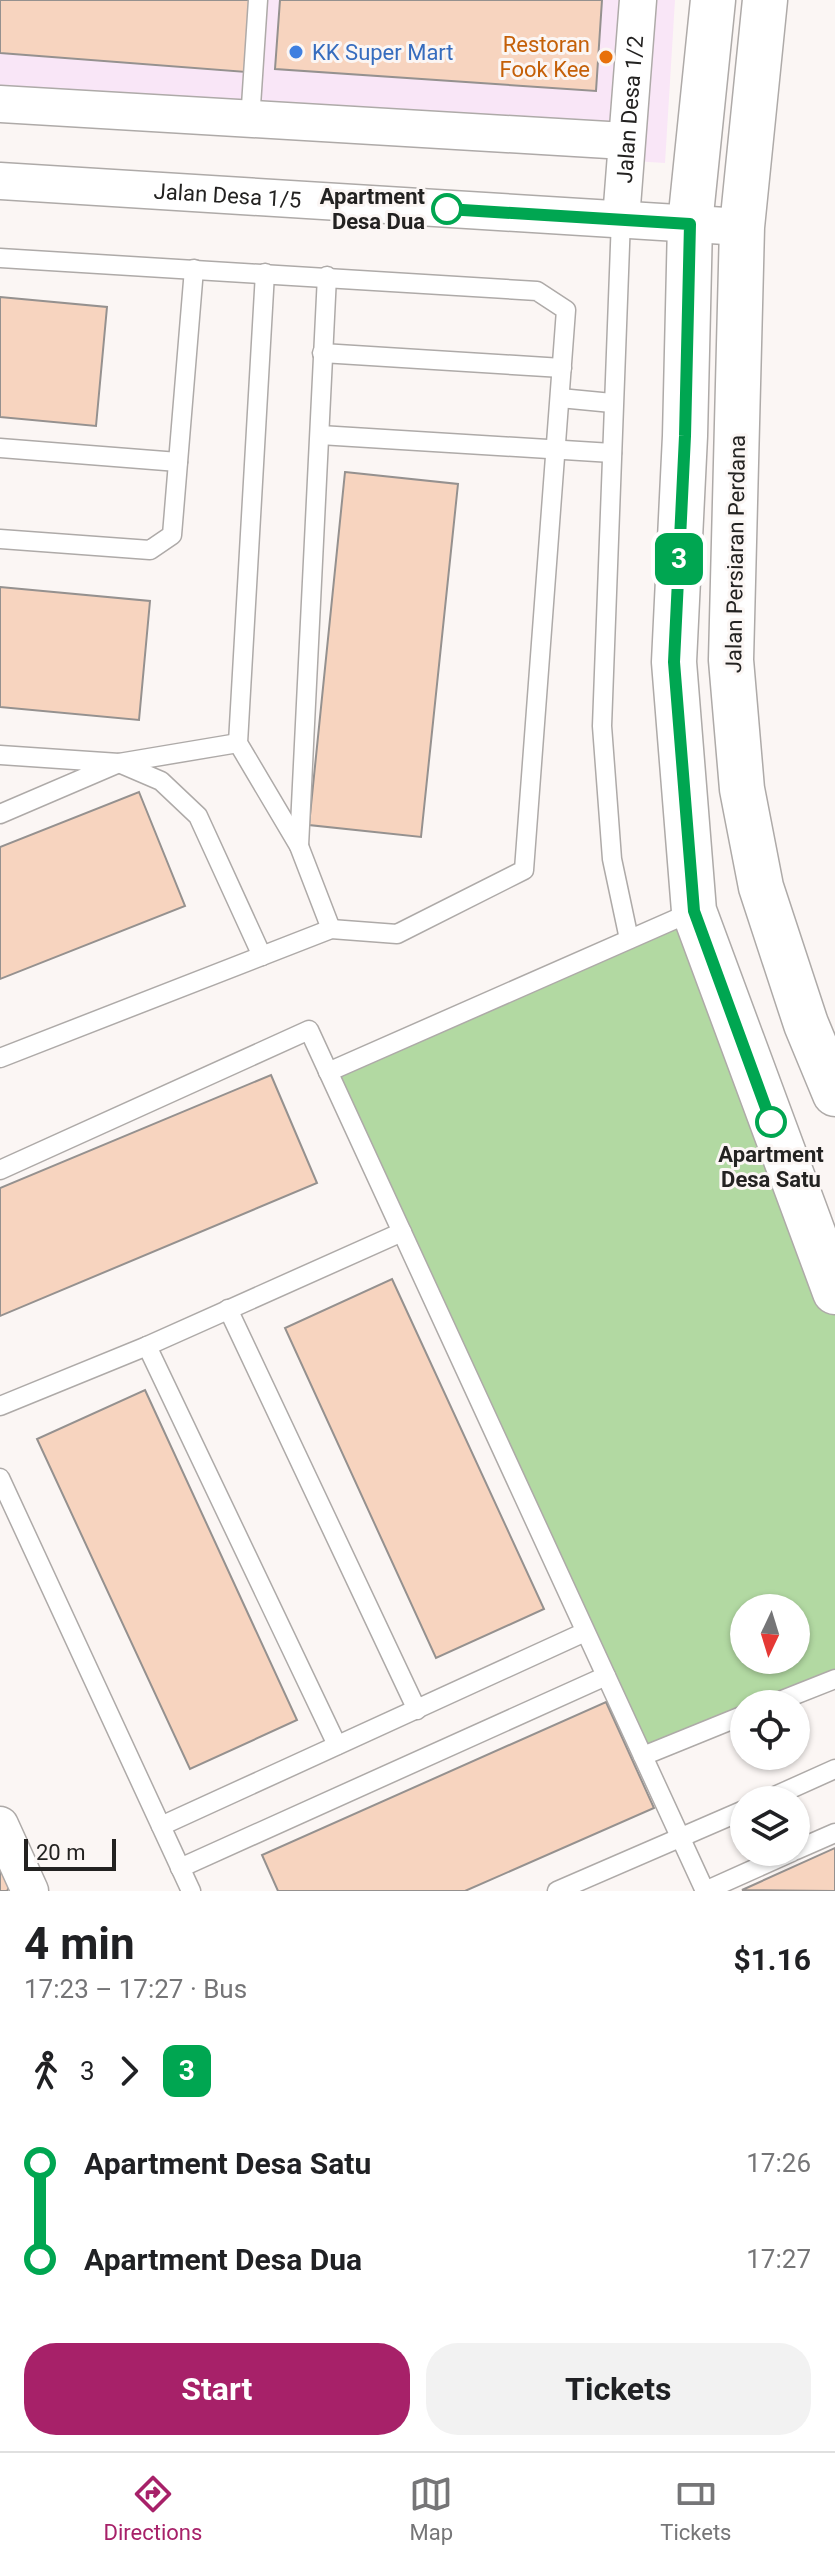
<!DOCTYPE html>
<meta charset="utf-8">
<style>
:root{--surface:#fff;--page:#f2f2f2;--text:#202124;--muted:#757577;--line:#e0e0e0;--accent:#a72169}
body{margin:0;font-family:Roboto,sans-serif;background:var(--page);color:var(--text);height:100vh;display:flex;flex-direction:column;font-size:30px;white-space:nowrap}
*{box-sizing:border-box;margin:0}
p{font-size:26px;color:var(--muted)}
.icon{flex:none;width:44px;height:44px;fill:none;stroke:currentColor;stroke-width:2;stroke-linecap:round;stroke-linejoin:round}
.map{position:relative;height:1891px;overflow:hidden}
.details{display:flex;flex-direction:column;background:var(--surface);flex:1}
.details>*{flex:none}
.badge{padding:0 16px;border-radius:12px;font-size:28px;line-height:52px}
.needle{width:52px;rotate:184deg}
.tools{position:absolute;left:730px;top:1594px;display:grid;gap:16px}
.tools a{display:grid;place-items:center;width:80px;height:80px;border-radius:50%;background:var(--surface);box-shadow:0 2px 6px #0004;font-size:40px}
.scale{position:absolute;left:24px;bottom:20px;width:92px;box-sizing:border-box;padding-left:8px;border:4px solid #232221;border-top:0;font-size:22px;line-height:28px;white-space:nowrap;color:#232221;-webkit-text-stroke:6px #fbf6f4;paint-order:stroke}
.map>.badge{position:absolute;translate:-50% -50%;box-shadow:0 0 0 4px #fff}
.legs{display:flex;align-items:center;gap:12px;height:88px;padding:0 24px;font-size:26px}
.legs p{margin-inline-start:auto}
.overview{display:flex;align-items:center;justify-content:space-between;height:136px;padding:0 24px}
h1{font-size:44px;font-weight:700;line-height:60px}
.action{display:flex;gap:16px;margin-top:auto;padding:16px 24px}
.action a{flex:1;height:92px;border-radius:32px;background:var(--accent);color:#fff;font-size:32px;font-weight:700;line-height:92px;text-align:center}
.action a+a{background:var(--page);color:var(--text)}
ul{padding:0 24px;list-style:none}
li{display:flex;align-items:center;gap:28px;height:96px;font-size:30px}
li i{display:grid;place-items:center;width:12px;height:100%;margin:0 10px;background:currentColor}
li i::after{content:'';width:20px;height:20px;margin:-10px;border:6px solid;border-radius:50%;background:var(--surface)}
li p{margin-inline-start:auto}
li:first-child i{background:linear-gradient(#0000 50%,currentColor 0)}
li:last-child i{background:linear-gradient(currentColor 50%,#0000 0)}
.menu{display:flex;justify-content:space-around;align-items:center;height:112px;border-top:2px solid var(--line);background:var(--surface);font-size:22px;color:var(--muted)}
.menu a{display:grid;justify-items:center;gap:4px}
.menu .current{color:var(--accent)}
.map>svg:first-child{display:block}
.commercial{fill:#f9e6f7}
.green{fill:#b2d9a2;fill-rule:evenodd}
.building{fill:#f7d4bf;stroke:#95918f;stroke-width:2}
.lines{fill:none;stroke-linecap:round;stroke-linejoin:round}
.lane-casing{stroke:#aeaaa8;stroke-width:21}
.street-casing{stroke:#aeaaa8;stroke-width:39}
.secondary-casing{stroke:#aeaaa8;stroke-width:47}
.lane{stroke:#fff;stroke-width:18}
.street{stroke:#fff;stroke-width:36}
.secondary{stroke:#fff;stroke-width:44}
.line-1-casing{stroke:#fff;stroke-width:18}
.line-1{stroke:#00a651;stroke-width:12}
.shop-dot{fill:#3f7fe0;stroke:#fbf6f4;stroke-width:3}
.food-dot{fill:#e8710a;stroke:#fbf6f4;stroke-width:3}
.stop-1-dot{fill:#fff;stroke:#00a651;stroke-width:4}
.labels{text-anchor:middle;stroke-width:6;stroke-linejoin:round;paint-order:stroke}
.food-label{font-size:22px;fill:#c56008;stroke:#fbf6f4;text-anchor:end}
.shop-label{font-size:22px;fill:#366cbe;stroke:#fbf6f4;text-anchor:start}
.street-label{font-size:22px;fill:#232221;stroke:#fbf6f4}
.stop-label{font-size:22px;font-weight:bold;fill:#232221;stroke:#fbf6f4;text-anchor:end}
</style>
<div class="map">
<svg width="835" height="1891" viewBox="0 0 835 1891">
<rect width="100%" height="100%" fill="#fbf6f4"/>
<path class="commercial" d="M0,0H675L665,163L0,122Z"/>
<path class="green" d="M694,914L835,1284V1679L772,1704H744V1715L643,1756L329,1072ZM744,1608H796V1660H744Z"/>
<g class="building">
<path d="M0,0H252L246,72L0,53Z"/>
<path d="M280,0H602L596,91L275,69Z"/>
<path d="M0,297L107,307L96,426L0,417Z"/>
<path d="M345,472L458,484L421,837L309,825Z"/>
<path d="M0,587L150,601L139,720L0,707Z"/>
<path d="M139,792L185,906L0,979V847Z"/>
<path d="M271,1075L317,1183L0,1316V1188Z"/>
<path d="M392,1279L544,1609L436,1658L285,1328Z"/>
<path d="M145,1390L297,1720L190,1769L37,1439Z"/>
<path d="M606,1702L654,1808L465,1891H278L262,1855Z"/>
<path d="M835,1848V1891L742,1890Z"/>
<path d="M0,1869L15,1877L7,1891H0Z"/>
</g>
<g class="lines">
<g class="lane-casing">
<g id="lane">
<path d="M250,121L258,0"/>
<path d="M621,219L602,726L612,859L629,939"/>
<path d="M0,258L537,291L566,310L524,870L397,934L331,929L0,1058"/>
<path d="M265,273L238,743L299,846L331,929"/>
<path d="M322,353L562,368"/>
<path d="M560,398L612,403"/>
<path d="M320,435L612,453"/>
<path d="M0,448L178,462"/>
<path d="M0,539L150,550L172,535L194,269"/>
<path d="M238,743L119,763L161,781L198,816L262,956"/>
<path d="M0,755L119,763L0,814"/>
<path d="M299,846L327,276"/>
<path d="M328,1072L694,911"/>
<path d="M0,1170L309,1030L705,1891"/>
<path d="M228,1309L417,1710"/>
<path d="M147,1346L337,1745"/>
<path d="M0,1406L147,1346L402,1232"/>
<path d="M0,1478L191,1891"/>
<path d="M772,1704L835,1679"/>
<path d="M643,1756L744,1715"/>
<path d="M766,1800L835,1769"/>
<path d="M161,1826L585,1632"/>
<path d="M796,1850L835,1833"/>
<path d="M180,1868L606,1676"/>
<path d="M557,1891L744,1810"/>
<path d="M705,1891L792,1852"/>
</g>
</g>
<g class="street-casing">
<g id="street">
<path d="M0,104L625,141"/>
<path id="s1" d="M0,181L742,227"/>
<path id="s2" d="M621,219L638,0"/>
<path d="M0,1825L30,1891"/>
</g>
</g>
<g class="secondary-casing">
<g id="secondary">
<path d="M713,0L690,224L685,436L674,662L694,911L835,1292"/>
<path d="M765,0L742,227L731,660L742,789L761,887L806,1024L835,1094"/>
</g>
</g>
<use href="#lane" class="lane"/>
<use href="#street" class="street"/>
<use href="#secondary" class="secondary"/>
</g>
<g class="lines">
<g class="line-1-casing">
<path id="line-1" d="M447,209L690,224L685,436L674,662L694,911L771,1122"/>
</g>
<use href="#line-1" class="line-1"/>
</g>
<circle class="shop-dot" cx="296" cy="52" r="8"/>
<circle class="food-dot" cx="606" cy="57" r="8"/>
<g class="stop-1-dot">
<circle cx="447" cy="209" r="14"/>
<circle cx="771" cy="1122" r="14"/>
</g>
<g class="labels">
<g class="food-label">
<text x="590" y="52">Restoran<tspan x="590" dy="25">Fook Kee</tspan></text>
</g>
<g class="shop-label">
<text x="312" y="60">KK Super Mart</text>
</g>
<g class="street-label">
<text dy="8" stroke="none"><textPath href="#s2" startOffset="110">Jalan Desa 1/2</textPath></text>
<text dy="8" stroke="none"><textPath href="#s1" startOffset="228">Jalan Desa 1/5</textPath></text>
<text transform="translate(735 554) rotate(-89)" y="8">Jalan Persiaran Perdana</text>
</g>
<g class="stop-label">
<text x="425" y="204">Apartment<tspan x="425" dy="25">Desa Dua</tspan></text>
<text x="771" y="1162" text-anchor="middle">Apartment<tspan x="771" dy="25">Desa Satu</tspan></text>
</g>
</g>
</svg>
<div class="tools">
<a><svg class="needle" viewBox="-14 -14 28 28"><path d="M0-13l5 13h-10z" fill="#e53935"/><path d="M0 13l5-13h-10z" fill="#757577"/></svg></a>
<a><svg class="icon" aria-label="locate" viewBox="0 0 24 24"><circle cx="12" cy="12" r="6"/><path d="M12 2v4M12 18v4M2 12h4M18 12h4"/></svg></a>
<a><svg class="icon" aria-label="layers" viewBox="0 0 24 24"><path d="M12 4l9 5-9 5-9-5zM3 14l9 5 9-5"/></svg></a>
</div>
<div class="scale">20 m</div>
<b class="badge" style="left:679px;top:559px;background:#00a651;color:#fff">3</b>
</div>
<section class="details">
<div class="overview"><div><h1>4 min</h1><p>17:23 – 17:27 · Bus</p></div><b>$1.16</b></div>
<div class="legs"><svg class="icon" aria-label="walk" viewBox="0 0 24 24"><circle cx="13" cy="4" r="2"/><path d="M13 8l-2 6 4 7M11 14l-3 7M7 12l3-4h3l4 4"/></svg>3<svg class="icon" aria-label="forward" viewBox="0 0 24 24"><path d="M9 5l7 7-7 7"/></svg><b class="badge" style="background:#00a651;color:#fff">3</b></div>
<ul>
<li><i style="color:#00a651"></i><b>Apartment Desa Satu</b><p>17:26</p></li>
<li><i style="color:#00a651"></i><b>Apartment Desa Dua</b><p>17:27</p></li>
</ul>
<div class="action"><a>Start</a><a>Tickets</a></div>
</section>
<nav class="menu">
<a class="current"><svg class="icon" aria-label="directions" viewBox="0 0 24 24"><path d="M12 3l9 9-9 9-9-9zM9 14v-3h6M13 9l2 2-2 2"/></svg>Directions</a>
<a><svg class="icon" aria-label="map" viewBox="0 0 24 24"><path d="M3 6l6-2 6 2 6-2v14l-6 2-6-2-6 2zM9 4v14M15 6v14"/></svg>Map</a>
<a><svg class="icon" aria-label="tickets" viewBox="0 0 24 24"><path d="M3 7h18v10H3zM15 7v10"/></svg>Tickets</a>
</nav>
